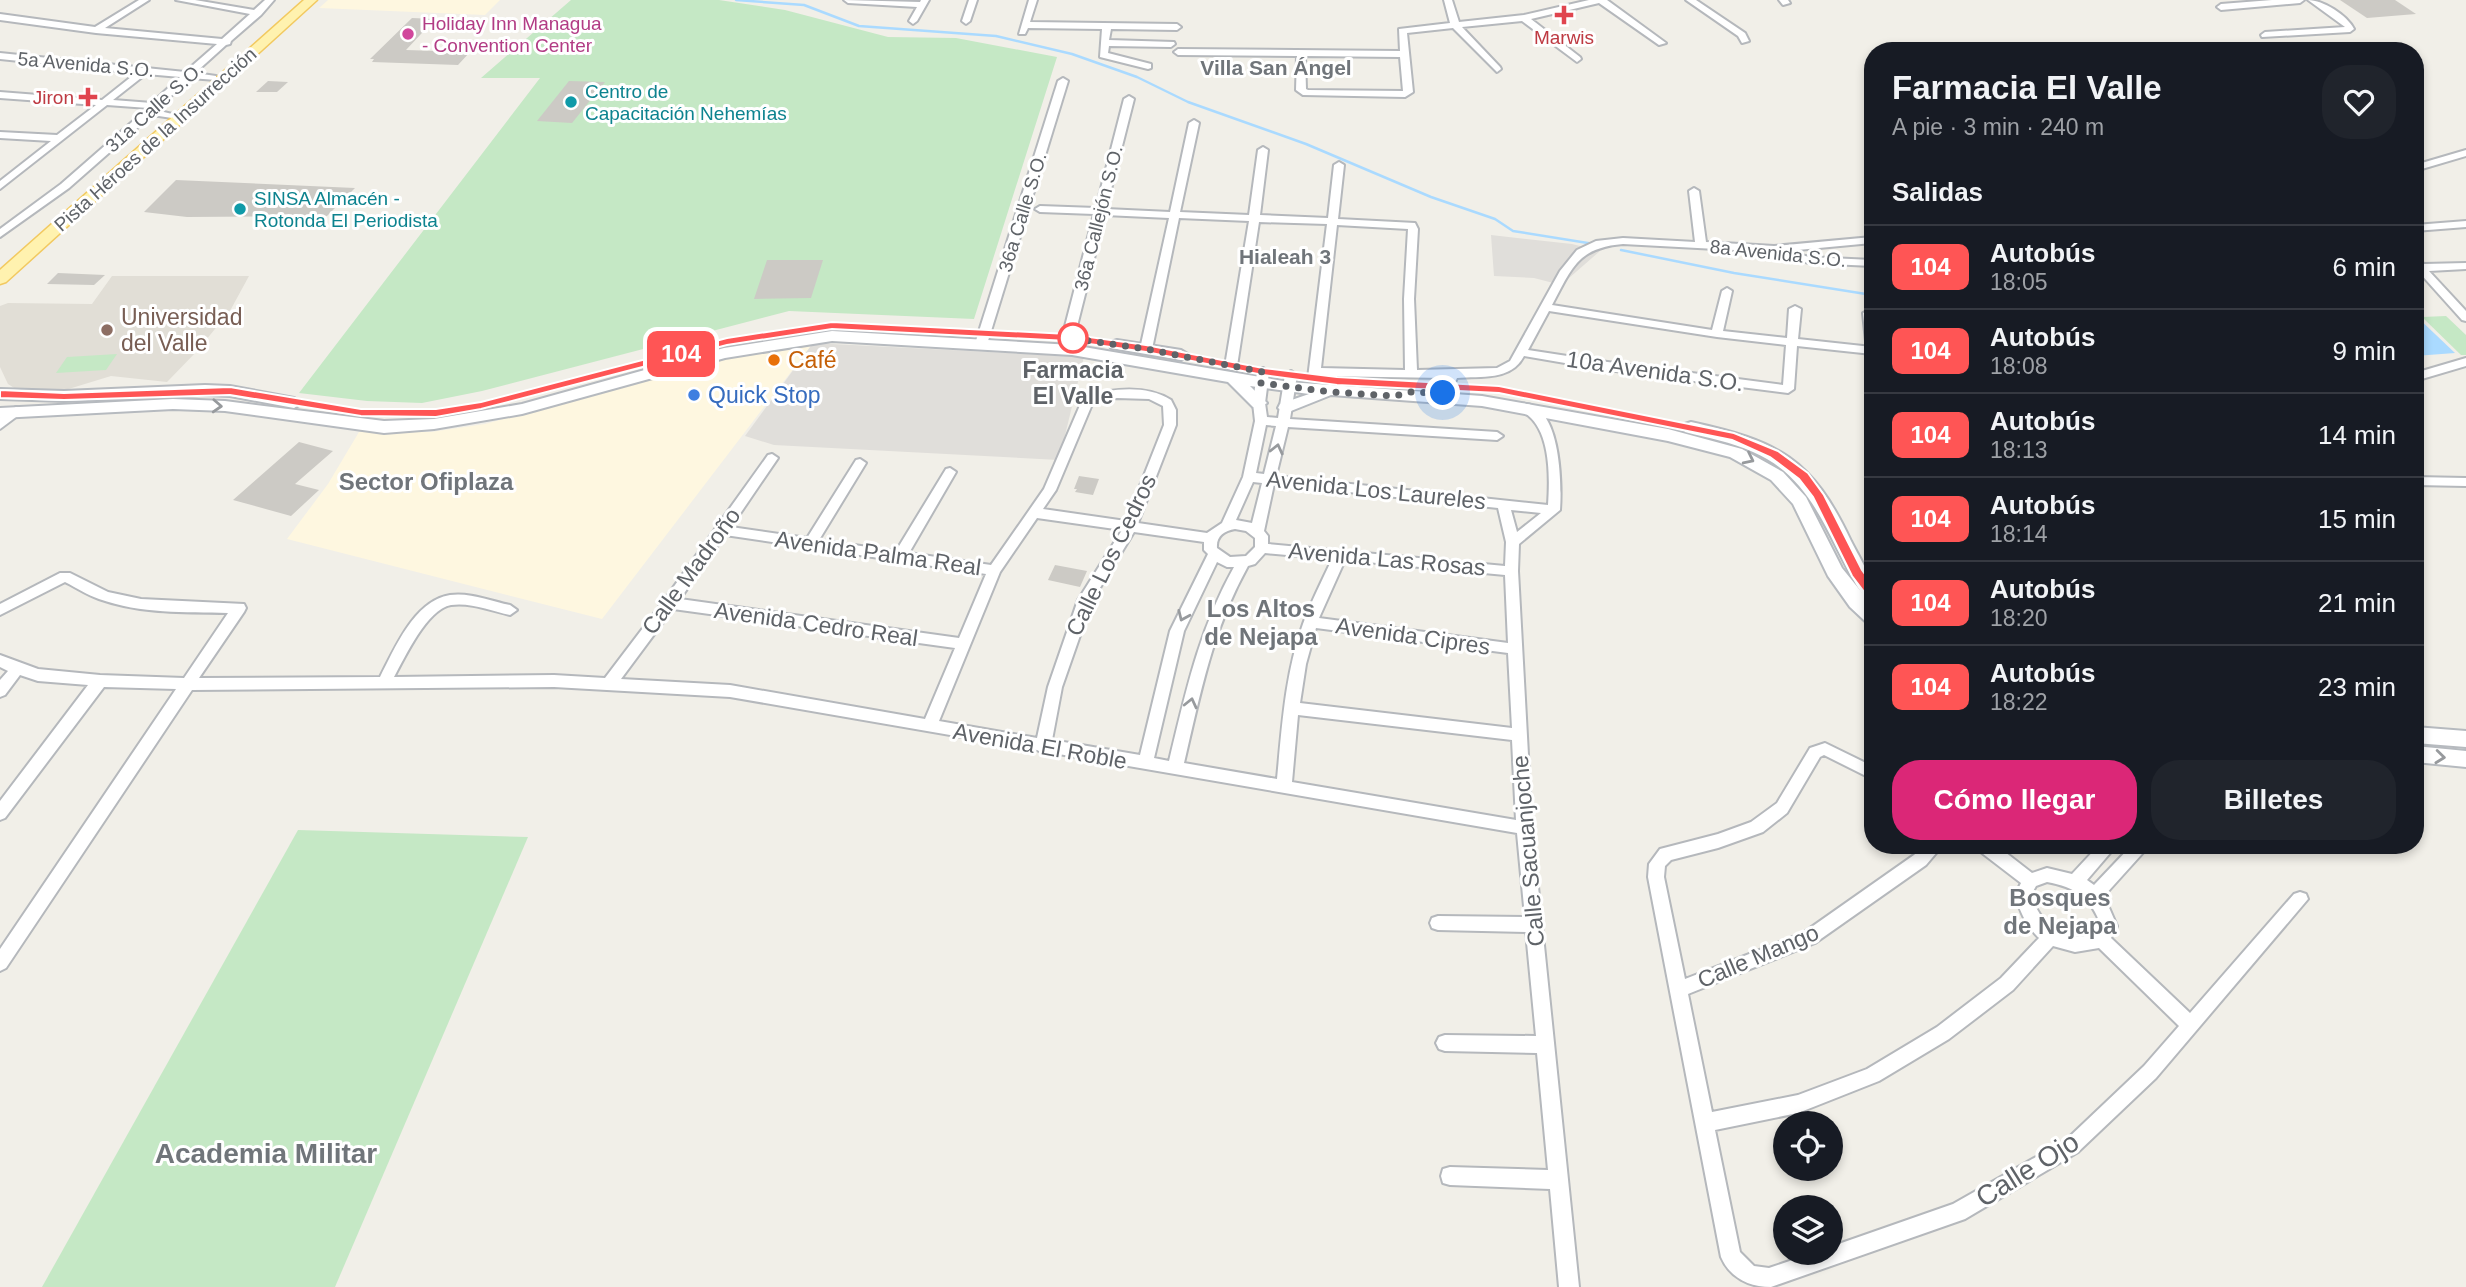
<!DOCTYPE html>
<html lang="es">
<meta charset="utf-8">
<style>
:root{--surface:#171b24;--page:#20242c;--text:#f1f3f6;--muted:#9ea1a6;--line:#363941;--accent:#db2777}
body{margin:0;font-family:Arial,sans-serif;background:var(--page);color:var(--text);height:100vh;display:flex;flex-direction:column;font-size:26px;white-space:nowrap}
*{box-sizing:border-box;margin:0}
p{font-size:23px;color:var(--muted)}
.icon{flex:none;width:38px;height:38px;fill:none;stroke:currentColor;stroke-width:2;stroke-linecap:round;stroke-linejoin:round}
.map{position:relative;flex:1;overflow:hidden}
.panel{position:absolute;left:1864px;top:42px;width:560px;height:812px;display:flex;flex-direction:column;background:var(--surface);border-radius:28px;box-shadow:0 4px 10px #0003}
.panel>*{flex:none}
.badge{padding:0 14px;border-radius:10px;font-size:24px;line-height:46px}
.buttons{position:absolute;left:1773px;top:1111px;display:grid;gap:14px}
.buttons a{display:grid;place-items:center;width:70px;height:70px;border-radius:50%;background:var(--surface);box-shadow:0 4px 10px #0003;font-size:35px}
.you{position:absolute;width:35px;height:35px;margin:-18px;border:5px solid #fff;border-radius:50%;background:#1a73e8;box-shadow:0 0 0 10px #1a73e833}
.map>.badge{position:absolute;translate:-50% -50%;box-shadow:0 0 0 4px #fff}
h2{padding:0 28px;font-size:26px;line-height:63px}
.round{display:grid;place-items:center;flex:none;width:74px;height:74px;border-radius:28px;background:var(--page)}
.summary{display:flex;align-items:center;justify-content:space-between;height:119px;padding:0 28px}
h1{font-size:33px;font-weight:700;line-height:52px}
.cta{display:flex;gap:14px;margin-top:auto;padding:14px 28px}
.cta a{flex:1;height:80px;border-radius:28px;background:var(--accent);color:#fff;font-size:28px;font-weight:700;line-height:80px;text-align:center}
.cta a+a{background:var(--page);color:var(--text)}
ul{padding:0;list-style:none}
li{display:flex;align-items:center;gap:21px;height:84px;padding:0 28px;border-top:2px solid var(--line)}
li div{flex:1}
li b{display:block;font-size:26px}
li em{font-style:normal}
li .badge{min-width:77px;font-weight:700;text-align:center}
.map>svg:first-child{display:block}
.commercial{fill:#fef7e0}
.industrial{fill:#e0deda}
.education{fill:#e1ded6}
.green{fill:#c5e8c5}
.water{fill:#aadaff}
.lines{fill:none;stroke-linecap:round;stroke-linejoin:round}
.stream{stroke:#aadaff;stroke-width:2.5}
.building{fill:#cccac5}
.street-casing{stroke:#b5b8bc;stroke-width:4}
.secondary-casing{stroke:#b6babf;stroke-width:4}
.primary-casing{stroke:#f2c960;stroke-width:3}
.street{fill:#fff;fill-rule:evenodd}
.secondary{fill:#fff;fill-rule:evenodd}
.primary{fill:#fff2af;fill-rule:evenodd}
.oneway{stroke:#979a9d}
.line{fill:#f55;stroke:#fff;stroke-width:2}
.walk{stroke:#5f6368;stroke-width:7;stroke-dasharray:0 12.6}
.health-dot{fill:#e0444e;stroke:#fff;stroke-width:2.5}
.hotel-dot{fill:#d1479c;stroke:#fff;stroke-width:2.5}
.culture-dot{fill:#0f9aa8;stroke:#fff;stroke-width:2.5}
.education-dot{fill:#8d6e63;stroke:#fff;stroke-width:2.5}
.stop-dot{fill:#fff;stroke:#f55;stroke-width:3.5}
.food-dot{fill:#e8710a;stroke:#fff;stroke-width:2.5}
.shop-dot{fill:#3f7fe0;stroke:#fff;stroke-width:2.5}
.labels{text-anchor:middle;stroke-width:6;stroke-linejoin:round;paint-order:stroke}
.far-hotel-label{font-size:19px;fill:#b23c85;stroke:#fff;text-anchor:start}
.far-health-label{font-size:19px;fill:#be3a42;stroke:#fff}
.far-street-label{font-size:19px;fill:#5f6368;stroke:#fff}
.far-culture-label{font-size:19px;fill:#0d838f;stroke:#fff;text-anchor:start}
.far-neighbourhood-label{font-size:21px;font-weight:bold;fill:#70757a;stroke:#fff}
.education-label{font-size:23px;fill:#785e54;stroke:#fff;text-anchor:start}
.food-label{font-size:23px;fill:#c56008;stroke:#fff;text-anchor:start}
.stop-label{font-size:23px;font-weight:bold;fill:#5f6368;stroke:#fff}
.street-label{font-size:23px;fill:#5f6368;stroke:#fff}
.shop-label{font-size:23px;fill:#366cbe;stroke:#fff;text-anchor:start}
.neighbourhood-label{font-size:24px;font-weight:bold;fill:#70757a;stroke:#fff}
.near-neighbourhood-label{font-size:28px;font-weight:bold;fill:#70757a;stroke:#fff}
.near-street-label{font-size:28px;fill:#5f6368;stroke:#fff}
</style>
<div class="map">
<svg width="2466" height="1287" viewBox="0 0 2466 1287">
<rect width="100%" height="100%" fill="#f1efe8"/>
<g class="commercial">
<path d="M328,0H500L485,15L319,8Z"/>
<path d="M813,343L602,619L287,539L328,484L359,432H431L485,424L741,355Z"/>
</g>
<g class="industrial">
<path d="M1491,235L1572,244L1600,251L1561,285L1534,278L1494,276Z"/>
<path d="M813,343L1084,357L1059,460L774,445L745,436Z"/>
</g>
<path class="education" d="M112,276H249L231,309L198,350L167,382L111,376L62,391H19L8,384L0,367V306L8,303L92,304Z"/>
<g class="green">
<path d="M571,0H719L785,10L888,37L956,38L1057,57L974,319L789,311L482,391L422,403L367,401L299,393L540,78H481Z"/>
<path d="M2446,316L2466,335V355H2461L2422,317Z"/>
<path d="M117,354L106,370L56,373L67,357Z"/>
<path d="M298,830L528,837L335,1287H42Z"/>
</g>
<path class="water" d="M2415,315L2455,353L2415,356Z"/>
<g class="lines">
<g class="stream">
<path d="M736,0L804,5L859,26L996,36L1072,54L1137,77L1188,102L1306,144L1431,197L1495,219L1513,231L1594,244"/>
<path d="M1621,250L1734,273L1872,295"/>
</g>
</g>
<g class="building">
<path d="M2340,0H2395L2416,14L2367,18Z"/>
<path d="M412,18L435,19L406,50L470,52L458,65L372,62L374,59H370Z"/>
<path d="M268,81L288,82L277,92H256Z"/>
<path d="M569,81L605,82L572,123L537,121Z"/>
<path d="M176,180L355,188L327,216L187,217L144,212Z"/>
<path d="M767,260H823L811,298L754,299Z"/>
<path d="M58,273L105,275L94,285L47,284Z"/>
<path d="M299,442L333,451L295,484L319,490L291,516L233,500Z"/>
<path d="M1079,476L1099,479L1093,495L1075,492L1077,489H1074Z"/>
<path d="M1055,565L1087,571L1080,587L1048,580Z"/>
</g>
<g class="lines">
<g class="street-casing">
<g id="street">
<path d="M139,0H149L105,28L222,39L250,14L176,0H195L254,10L265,0H274L261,15L231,41L230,44L226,45L195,73L216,76V80L190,78L156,110L172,114V118L152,115L69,188L0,237V229L61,184L148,108L107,105L0,189V181L51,141L0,138V132L57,135L96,105L0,98V92L102,100L136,73L0,59V53L185,72L217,44L96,33L0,20V14L95,27ZM146,74L180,77L152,103L113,100Z"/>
<path d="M844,0L920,2L921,0H929L917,21L913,24L909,21L917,7L848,3Z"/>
<path d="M969,0H977L970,21L966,24L962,21Z"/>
<path d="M1029,0H1037L1030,22L1177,24L1181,27L1177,30L1111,29L1109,40L1174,42L1175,44L1171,47L1109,46L1108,53L1151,64V68L1148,69L1100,57L1102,29L1028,28L1025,34H1019Z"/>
<path d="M1444,0H1452L1459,22L1524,15L1589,0H1607L1666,43L1659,45L1599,3L1531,19L1580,57L1581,59L1577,62L1522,21L1462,27L1500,67L1501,69L1497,72L1453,28L1407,33L1413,92L1405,97L1303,95L1296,90L1297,56L1178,55L1174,52L1178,49L1400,51L1399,29L1450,23ZM1305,56L1400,57L1403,91L1308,90L1306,89Z"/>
<path d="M1686,0H1696L1745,33L1749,41L1742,43L1738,36Z"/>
<path d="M1779,0H1788L1790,3L1783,5Z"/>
<path d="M2272,0H2304L2300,3L2221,10L2217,7L2221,4Z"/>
<path d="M2308,0C2323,0 2347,15 2354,29L2350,32L2262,37L2261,35L2265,32L2345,27Z"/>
<path d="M1063,78L1068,81L987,344L985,347H977L975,344L1058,81Z"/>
<path d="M1129,96L1134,99L1106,209L1170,212L1189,123L1194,120L1199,123L1180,212L1249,215L1258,150L1263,147L1268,150L1260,215L1328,218L1334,165L1339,162L1344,165L1338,219L1415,223L1418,229L1414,299L1417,370L1497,368L1510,361L1560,271L1577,250L1596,241L1623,238L1695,242L1689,191L1694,188L1699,191L1706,242L1774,246L1872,237V243L1787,251L1809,257L1872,260V266L1809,263L1772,252L1623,244C1577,248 1572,268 1552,305L1712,330L1722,291L1727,288L1732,291L1723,331L1787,338L1789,309L1795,306L1801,309L1798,339L1872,347V354L1797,346L1794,389L1788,393L1600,369L1524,356C1511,381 1481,376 1457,378L1452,389L1448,390L1442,386L1445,378L1320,376L1318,381L1314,382L1308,378L1327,224L1259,222L1237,366L1231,370L1225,366L1249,221L1179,218L1152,349L1146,353L1140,349L1169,218L1105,215L1074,338L1072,340H1064L1062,338L1094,214L1040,212L1035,209L1040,206L1096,208L1124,99ZM1337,225L1408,229L1404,299L1405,370L1321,368ZM1549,311L1717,337L1786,345L1783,385L1600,361L1528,350Z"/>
<path d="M2466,150V156L2415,171V165Z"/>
<path d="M2466,221V227L2415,231V225Z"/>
<path d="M2415,258L2424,264L2466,263V269L2429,271L2466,311V321L2462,320L2418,271H2415Z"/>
<path d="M1869,310H1872V345L1866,341L1863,313Z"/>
<path d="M2466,358V366L2415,381V373Z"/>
<path d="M1263,368L1269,372L1265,403L1267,417L1278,418L1285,375L1291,371L1297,375L1290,419L1497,432L1503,436L1497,440L1288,427L1276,476L1548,505C1550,475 1551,423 1519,410V404C1561,398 1562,484 1560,510L1519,544L1518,571L1532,828L1579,1287H1559L1550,1189L1450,1185L1443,1183L1441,1176L1443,1169L1450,1167L1548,1170L1537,1053L1445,1051L1439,1049L1436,1043L1439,1037L1445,1035L1536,1036L1526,932L1438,930L1432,928L1430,923L1432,918L1438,916L1525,917L1517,833L1047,752L1043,753L1037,750L730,697L554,687L192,690L6,968L0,971V949L176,689L104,687L5,818L0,820V801L88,685L38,681L20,675L5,695L0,697V680L8,671L0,667V655L38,669L100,675L184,678L228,613C185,612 141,614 99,599C87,595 77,588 65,582L0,615V604L60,573H70L108,592L141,599L244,604L246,608L244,612L199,678L380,677C395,648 414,601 450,595C469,592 491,601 510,605L517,610L510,615C492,611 470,602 451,605C427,609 405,657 394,677L554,675L605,678L665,599L768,455L772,454L778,458L731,527L807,538L856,460L860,459L866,463L819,540L896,551L946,469L950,468L956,472L909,553L991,565L1044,489L1084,396C1111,389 1146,384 1171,400L1176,410V425L1138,523L1207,533L1222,523L1243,477L1255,421L1253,403L1257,372ZM1117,398L1149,399L1163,406L1164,425L1126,521L1043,509L1056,490L1093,402ZM1266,425L1276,426L1264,474L1256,473ZM1253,482L1262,483L1252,523L1236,520ZM1274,484L1498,508L1506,542L1505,566L1268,544V536L1264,531ZM1511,510L1541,513L1517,532ZM1037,518L1122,530L1078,600L1048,687L1037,738L939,721L1000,572ZM1235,529L1246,531L1255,538V547L1246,556L1230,557L1217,548C1216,536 1224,531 1235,529ZM1134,532L1204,542V550L1208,554L1170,631L1140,755L1052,740L1062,687L1092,601ZM725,535L986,574L959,638L680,599ZM1265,553L1332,559C1322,581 1311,602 1303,624C1285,674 1282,727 1277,779L1184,763C1201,691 1212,631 1248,566L1255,564ZM1345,560L1505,575L1508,643L1319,618ZM1217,562L1227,567H1234C1199,630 1186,691 1169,761L1154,758L1184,631ZM673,609L955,648L925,719L730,685L621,679ZM1316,628L1508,653L1512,728L1300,703L1306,664ZM1298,715L1512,740L1516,820L1292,782Z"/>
<path d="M16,407L20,408L22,411L20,414L0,429V418Z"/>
<path d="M2415,477L2466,478V486L2415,485Z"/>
<path d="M1825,743L1872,766V779L1824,755L1820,757L1787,813L1763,832L1718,848L1671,860L1665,866L1664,877L1685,979L1803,933L1914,855L1924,845H1943L1926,865L1815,943L1688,994L1712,1112L1798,1095L1867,1069L1937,1027L2001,978L2039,938C2026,926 2020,911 2015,895L2021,883L1978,850L1976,845H1996L2032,873L2047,868L2072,874L2099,845H2117L2087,880L2094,885L2132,845H2150L2104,896L2117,926L2111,938L2190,1013L2294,894L2300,892L2306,894L2308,899L2156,1078L2078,1152L1965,1219L1771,1287C1749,1287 1730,1278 1721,1257L1648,877L1649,864L1660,849L1718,834L1751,822L1777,803L1810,748ZM2047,882C2075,887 2092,898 2101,926L2096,934C2064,943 2041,926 2031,895L2036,886ZM2053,946L2075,952L2099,948L2179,1026L2144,1066L2066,1140L1953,1204L1830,1247V1253H1813L1769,1268L1754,1266L1740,1252L1715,1130L1798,1113L1879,1081L1949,1039L2013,990Z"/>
</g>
</g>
<g class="secondary-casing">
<g id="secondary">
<path d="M832,331L1072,345L1289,382L1482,396L1668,429L1742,449L1783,472L1806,497L1842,568L1872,605V623L1865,621L1850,607L1828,576L1793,504L1771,480L1730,457L1668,441L1482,406L1331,395L1286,413L1278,408L1280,404L1309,394L1250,386L1267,403L1259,408L1253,407L1228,382L1072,355L832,341L725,358L522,414L434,429L384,433L225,411L173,409L0,418V408L173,399L225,401L384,421L434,419L522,404L724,348Z"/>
<path d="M1117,340L1181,350L1189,355L1181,360L1111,348L1109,345L1111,342Z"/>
<path d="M205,385L230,386L294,398L302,403L294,408L230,396L205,395L64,401L0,399V389L64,391Z"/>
<path d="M1691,422C1778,441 1812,458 1851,541C1862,563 1872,574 1872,600L1865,598L1857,586C1827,535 1812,477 1753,452C1731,442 1708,438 1685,432L1683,428L1685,424Z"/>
<path d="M2415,727L2466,731V747L2415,743Z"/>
<path d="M2415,746L2466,751V767L2415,762Z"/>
</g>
</g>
<g class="primary-casing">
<path id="primary" d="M304,0H317L6,282L0,284V270Z"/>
</g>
<use href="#street" class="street"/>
<use href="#secondary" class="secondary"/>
<use href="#primary" class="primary"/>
</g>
<defs><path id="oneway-chevron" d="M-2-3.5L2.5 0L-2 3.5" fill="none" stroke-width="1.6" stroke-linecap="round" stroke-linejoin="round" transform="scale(1.75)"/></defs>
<g class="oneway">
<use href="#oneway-chevron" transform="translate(217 406) rotate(3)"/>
<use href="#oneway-chevron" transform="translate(1277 449) rotate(-77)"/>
<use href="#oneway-chevron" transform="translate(1749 459) rotate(26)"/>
<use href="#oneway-chevron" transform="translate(1183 616) rotate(114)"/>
<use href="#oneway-chevron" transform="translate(1191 703) rotate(-77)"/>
<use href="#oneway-chevron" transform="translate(2440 757) rotate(6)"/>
</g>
<path class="line" d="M832,322L1068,334L1146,345L1263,368L1337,377L1499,386L1734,433L1778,451L1808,473L1824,495L1862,570L1879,593L1872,598L1868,597L1852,576L1813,497L1799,479L1770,457L1732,440L1499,393L1337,385L1263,375L1146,352L1068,341L832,329L727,345L481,409L436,417L361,416L230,395L64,400L0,398V390L64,393L230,387L361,409H436L481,402L727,338Z"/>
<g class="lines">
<path class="walk" d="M1073,338H1068L1146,349L1263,372L1261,383L1331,392L1394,396L1411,392L1443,393"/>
</g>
<g class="health-dot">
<path d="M1560.5 4.5h7v7h7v7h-7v7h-7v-7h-7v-7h7z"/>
<path d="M84.5 86.5h7v7h7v7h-7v7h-7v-7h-7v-7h7z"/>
</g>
<circle class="hotel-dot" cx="408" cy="34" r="7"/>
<g class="culture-dot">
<circle cx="571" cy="102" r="7"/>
<circle cx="240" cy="209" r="7"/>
</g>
<circle class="education-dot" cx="107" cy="330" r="7"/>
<circle class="stop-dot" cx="1073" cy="338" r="14"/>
<circle class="food-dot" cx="774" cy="360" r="7"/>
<circle class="shop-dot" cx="694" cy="395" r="7"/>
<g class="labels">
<g class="far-hotel-label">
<text x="422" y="30">Holiday Inn Managua<tspan x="422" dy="22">- Convention Center</tspan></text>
</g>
<g class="far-health-label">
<text x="1564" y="44">Marwis</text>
<text x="74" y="104" text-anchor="end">Jiron</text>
</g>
<g class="far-street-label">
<text transform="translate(86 64) rotate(5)" y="7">5a Avenida S.O.</text>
<text transform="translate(154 107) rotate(-42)" y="7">31a Calle S.O.</text>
<text transform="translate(155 139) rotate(-42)" y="7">Pista Héroes de la Insurrección</text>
<text transform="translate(1022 212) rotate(-73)" y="7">36a Calle S.O.</text>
<text transform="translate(1098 218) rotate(-76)" y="7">36a Callejón S.O.</text>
<text transform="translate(1778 253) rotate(6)" y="7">8a Avenida S.O.</text>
</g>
<g class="far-culture-label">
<text x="585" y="98">Centro de<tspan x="585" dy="22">Capacitación Nehemías</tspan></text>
<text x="254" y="205">SINSA Almacén -<tspan x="254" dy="22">Rotonda El Periodista</tspan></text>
</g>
<g class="far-neighbourhood-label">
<text x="1276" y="75">Villa San Ángel</text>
<text x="1285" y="264">Hialeah 3</text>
</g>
<g class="education-label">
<text x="121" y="325">Universidad<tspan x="121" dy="26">del Valle</tspan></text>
</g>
<g class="food-label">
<text x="788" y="368">Café</text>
</g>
<g class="stop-label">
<text x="1073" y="378">Farmacia<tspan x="1073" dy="26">El Valle</tspan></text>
</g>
<g class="street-label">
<text transform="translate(1655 371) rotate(8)" y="8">10a Avenida S.O.</text>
<text transform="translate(1376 490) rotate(6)" y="8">Avenida Los Laureles</text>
<text transform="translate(878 553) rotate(8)" y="8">Avenida Palma Real</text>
<text transform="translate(1111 555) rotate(-64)" y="8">Calle Los Cedros</text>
<text transform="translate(1387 559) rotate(5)" y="8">Avenida Las Rosas</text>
<text transform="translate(691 571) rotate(-54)" y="8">Calle Madroño</text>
<text transform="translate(816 624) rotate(8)" y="8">Avenida Cedro Real</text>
<text transform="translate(1413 636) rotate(8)" y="8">Avenida Cipres</text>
<text transform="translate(1040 746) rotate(10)" y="8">Avenida El Roble</text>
<text transform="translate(1528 851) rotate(-95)" y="8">Calle Sacuanjoche</text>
<text transform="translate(1758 956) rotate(-23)" y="8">Calle Mango</text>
</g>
<g class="shop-label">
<text x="708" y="403">Quick Stop</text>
</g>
<g class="neighbourhood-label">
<text x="426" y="490">Sector Ofiplaza</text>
<text x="1261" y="617">Los Altos<tspan x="1261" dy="28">de Nejapa</tspan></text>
<text x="2060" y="906">Bosques<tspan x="2060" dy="28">de Nejapa</tspan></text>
</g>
<g class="near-neighbourhood-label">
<text x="266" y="1163">Academia Militar</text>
</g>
<g class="near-street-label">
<text transform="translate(2027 1169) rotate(-32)" y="10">Calle Ojo</text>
</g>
</g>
</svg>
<div class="buttons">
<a><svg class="icon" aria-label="locate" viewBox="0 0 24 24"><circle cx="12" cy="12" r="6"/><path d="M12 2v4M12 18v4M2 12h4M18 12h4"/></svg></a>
<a><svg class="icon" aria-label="layers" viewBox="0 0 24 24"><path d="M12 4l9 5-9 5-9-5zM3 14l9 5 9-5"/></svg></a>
</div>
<div class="you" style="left:1443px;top:393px"></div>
<b class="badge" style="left:681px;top:354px;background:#f55;color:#fff">104</b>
<section class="panel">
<div class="summary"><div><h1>Farmacia El Valle</h1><p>A pie · 3 min · 240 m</p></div><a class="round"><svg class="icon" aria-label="heart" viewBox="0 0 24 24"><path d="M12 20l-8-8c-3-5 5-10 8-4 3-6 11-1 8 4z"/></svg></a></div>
<h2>Salidas</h2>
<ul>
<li><span class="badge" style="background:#f55;color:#fff">104</span><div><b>Autobús</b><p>18:05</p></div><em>6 min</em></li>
<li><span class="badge" style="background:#f55;color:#fff">104</span><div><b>Autobús</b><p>18:08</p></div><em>9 min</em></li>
<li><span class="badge" style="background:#f55;color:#fff">104</span><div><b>Autobús</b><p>18:13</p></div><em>14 min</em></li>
<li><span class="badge" style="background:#f55;color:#fff">104</span><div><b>Autobús</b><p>18:14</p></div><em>15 min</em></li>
<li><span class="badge" style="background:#f55;color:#fff">104</span><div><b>Autobús</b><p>18:20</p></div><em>21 min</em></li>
<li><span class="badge" style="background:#f55;color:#fff">104</span><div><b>Autobús</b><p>18:22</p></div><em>23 min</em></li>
</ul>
<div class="cta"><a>Cómo llegar</a><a>Billetes</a></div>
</section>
</div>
